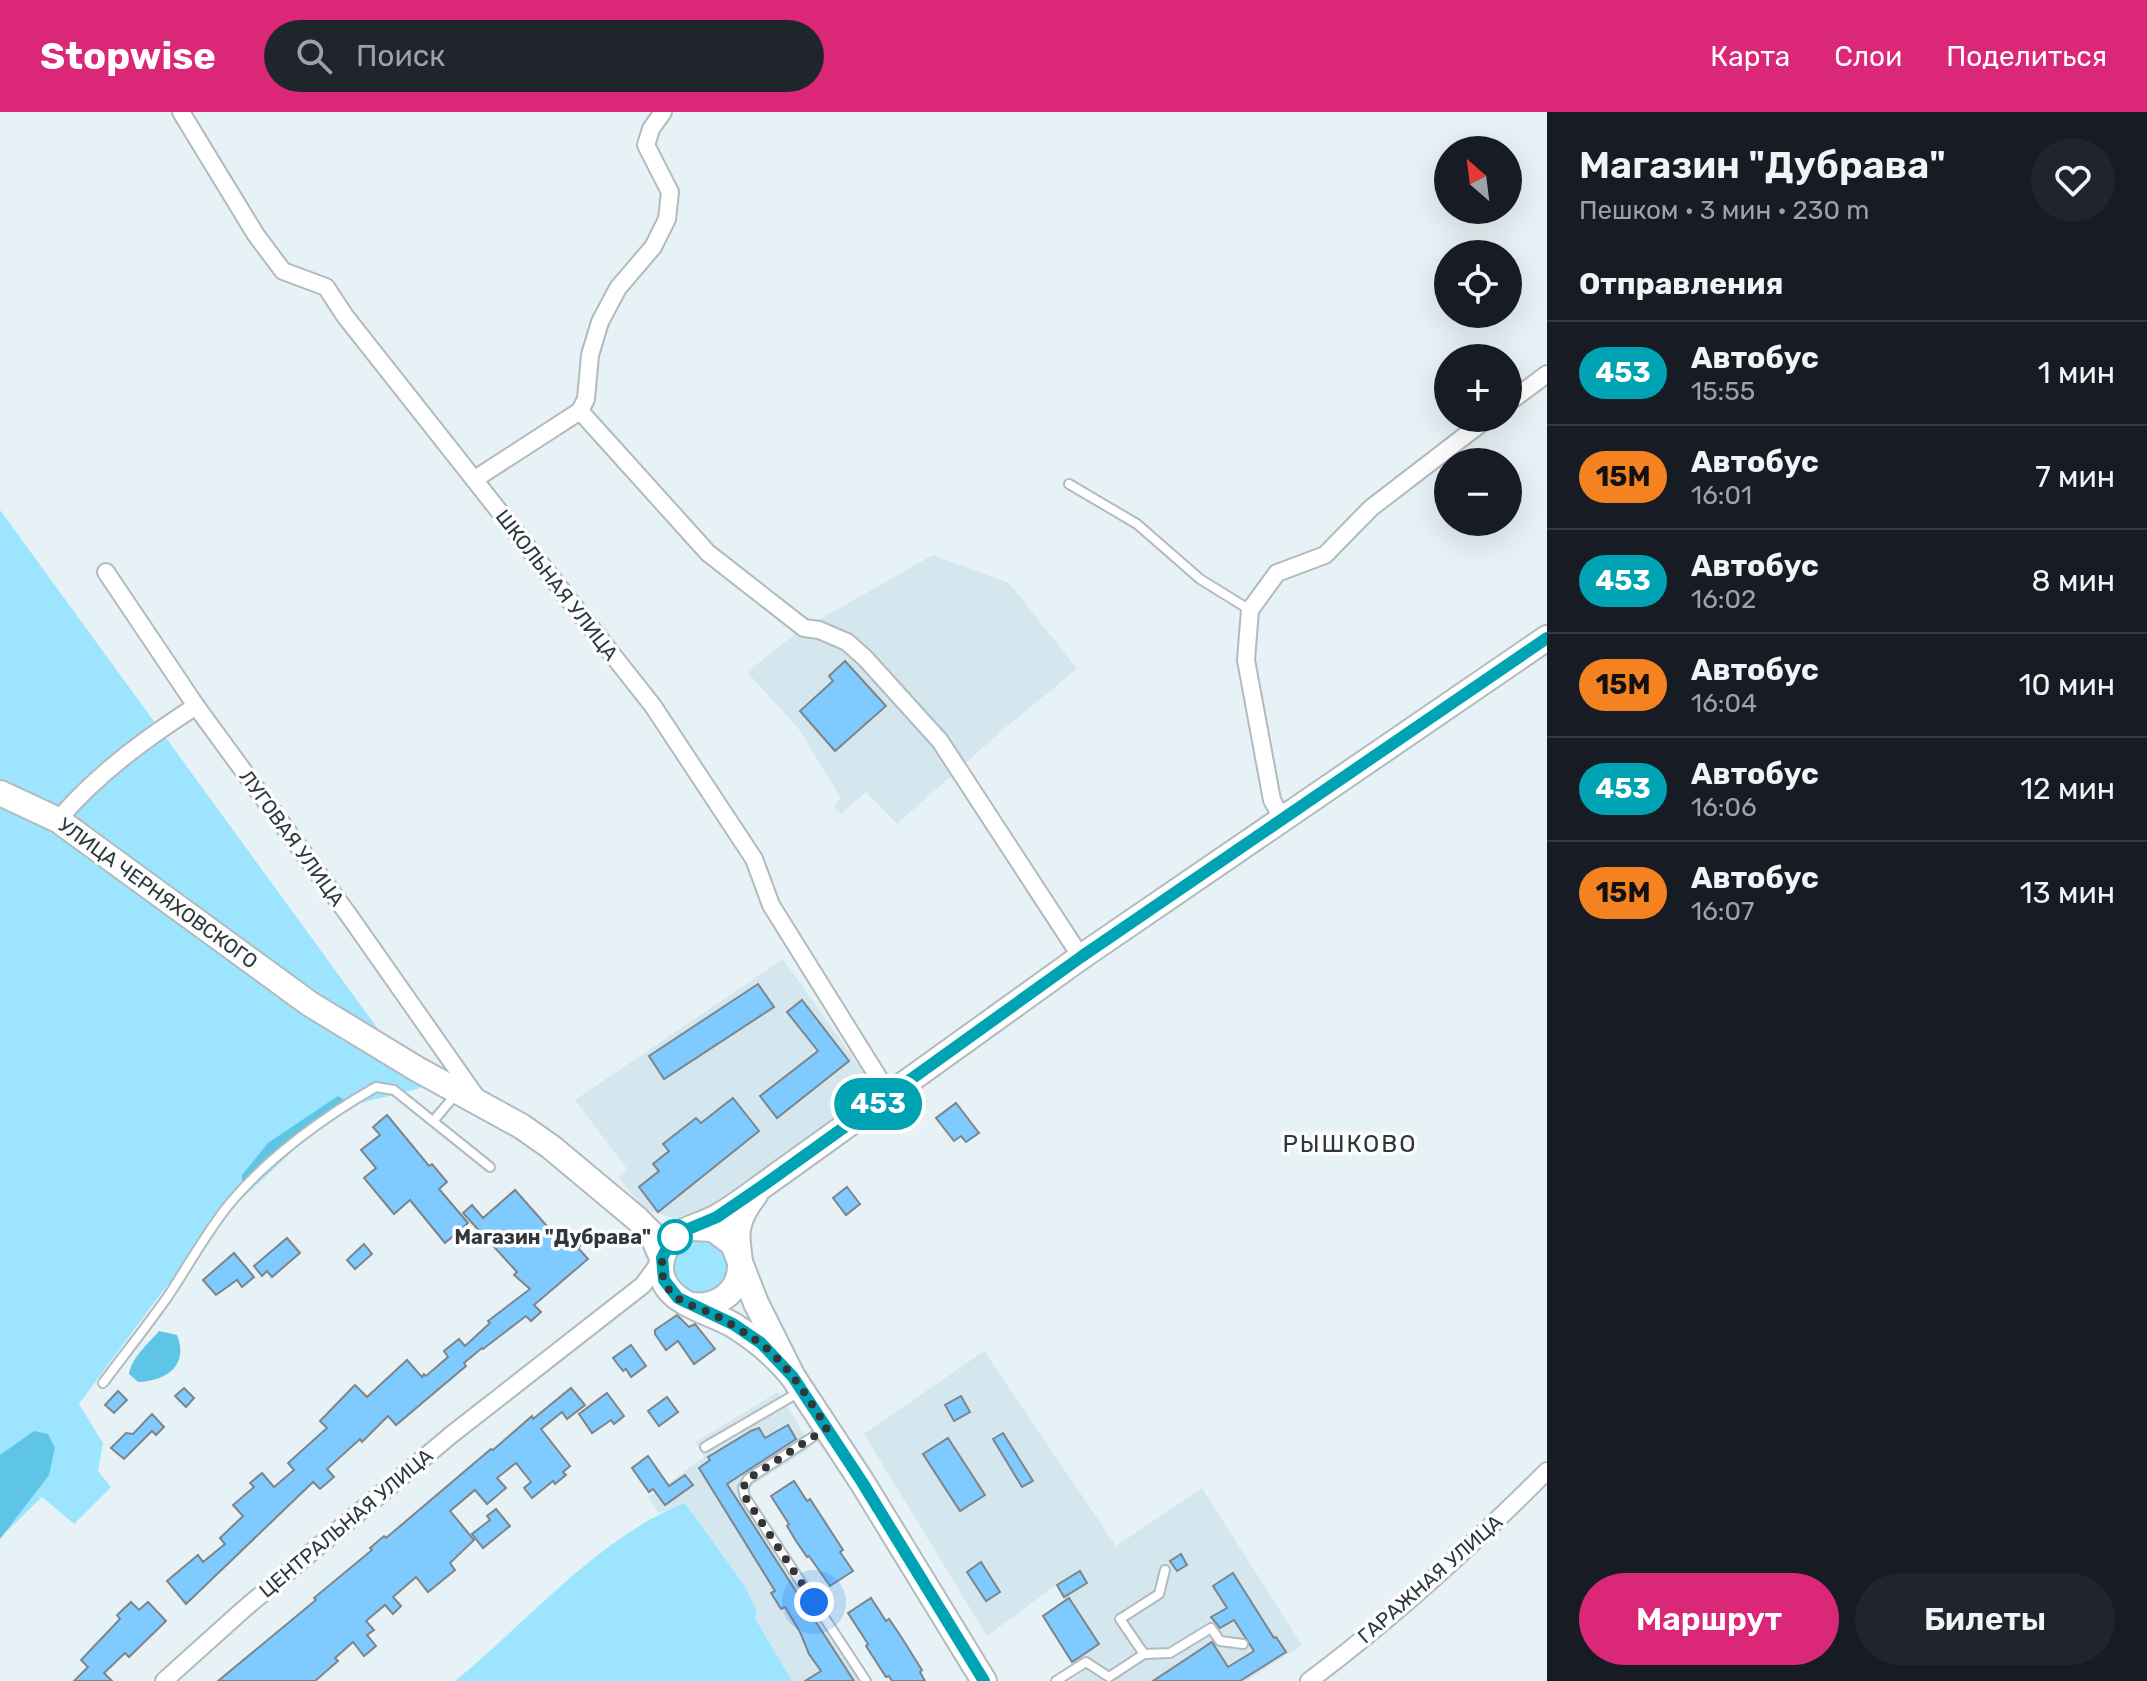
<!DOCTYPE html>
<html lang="ru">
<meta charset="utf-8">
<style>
:root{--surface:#171b24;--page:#20242c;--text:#f1f3f6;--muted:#9ea1a6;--line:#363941;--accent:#db2777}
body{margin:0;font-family:Rubik,sans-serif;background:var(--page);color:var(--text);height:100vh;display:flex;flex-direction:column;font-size:30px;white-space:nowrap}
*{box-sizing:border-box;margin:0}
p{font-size:26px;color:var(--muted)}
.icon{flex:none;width:44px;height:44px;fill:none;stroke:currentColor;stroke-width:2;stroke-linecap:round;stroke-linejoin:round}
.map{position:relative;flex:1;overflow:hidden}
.panel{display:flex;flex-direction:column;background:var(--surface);width:600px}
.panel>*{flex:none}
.badge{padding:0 16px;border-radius:26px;font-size:28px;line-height:52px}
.needle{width:52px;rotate:332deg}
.fabs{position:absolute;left:1434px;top:24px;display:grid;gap:16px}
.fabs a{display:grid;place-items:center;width:88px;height:88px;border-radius:50%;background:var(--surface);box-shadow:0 8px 32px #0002;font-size:40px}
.you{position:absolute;width:40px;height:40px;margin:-20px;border:6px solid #fff;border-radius:50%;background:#1a73e8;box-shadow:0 0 0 12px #1a73e833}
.map>.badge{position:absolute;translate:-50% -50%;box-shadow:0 0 0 4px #fff}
h2{padding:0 32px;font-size:30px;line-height:72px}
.round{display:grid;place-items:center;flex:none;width:84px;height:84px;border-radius:42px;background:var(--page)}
.headline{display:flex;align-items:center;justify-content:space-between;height:136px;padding:0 32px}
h1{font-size:38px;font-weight:600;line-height:60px}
.cta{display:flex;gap:16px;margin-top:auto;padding:16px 32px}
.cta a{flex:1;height:92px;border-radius:48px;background:var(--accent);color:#fff;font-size:32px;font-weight:600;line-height:92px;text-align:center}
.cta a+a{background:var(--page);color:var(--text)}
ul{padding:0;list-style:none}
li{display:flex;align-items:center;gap:24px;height:104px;padding:0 32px;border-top:2px solid var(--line)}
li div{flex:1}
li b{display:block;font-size:30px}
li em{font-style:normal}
li .badge{min-width:88px;font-weight:700;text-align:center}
header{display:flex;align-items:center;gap:48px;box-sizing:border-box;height:112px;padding:0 40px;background:var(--accent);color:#fff}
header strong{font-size:38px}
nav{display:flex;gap:44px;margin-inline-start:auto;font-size:28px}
.search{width:560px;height:72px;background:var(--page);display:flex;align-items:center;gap:20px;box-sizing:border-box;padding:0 28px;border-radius:44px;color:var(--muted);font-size:30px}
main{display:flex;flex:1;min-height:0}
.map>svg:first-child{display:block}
.built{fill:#d5e7ee}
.green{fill:#9de5ff}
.forest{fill:#5fc5e6}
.building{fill:#7fcaff;stroke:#7d858b;stroke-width:2}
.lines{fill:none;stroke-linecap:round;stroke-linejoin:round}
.lane-casing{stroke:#b1bbbf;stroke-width:12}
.street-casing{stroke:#b1bbbf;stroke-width:20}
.secondary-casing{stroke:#b1bbbf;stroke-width:28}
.lane{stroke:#fff;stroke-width:8}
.street{stroke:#fff;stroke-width:16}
.secondary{stroke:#fff;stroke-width:24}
.line-casing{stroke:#fff;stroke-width:18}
.line{stroke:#00a3b4;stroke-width:12}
.walk{stroke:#323638;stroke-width:8;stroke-dasharray:0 14.4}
.stop-dot{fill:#fff;stroke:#00a3b4;stroke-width:4}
.labels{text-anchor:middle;stroke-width:7;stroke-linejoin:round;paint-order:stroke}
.street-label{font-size:20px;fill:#323638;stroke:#fbfdfe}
.stop-label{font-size:20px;font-weight:bold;fill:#323638;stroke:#fbfdfe;text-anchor:end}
.quarter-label{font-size:24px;letter-spacing:2px;fill:#323638;stroke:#fbfdfe}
</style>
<header>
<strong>Stopwise</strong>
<div class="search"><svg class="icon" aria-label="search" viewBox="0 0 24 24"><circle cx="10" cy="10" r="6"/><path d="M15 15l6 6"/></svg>Поиск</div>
<nav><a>Карта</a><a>Слои</a><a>Поделиться</a></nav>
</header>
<main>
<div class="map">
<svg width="1547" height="1569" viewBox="0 0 1547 1569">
<rect width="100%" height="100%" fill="#e7f2f6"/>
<g class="built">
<path d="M933,443L1009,471L1077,557L1006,615L897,712L866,680L841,702L833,694L841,686L798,616L747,560L799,519Z"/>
<path d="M783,847L878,981L699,1104L675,1107L644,1097L618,1065L627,1057L575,988Z"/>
<path d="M984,1239L1116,1434L1202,1376L1302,1533L1246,1569H1070L1081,1561L1043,1504L1066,1488L1056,1473L987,1524L864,1322Z"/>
<path d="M778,1280L812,1335L745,1378L869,1569H792L755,1506L744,1473L686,1392L659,1401L648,1386L704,1345L695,1330Z"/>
</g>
<g class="green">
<path d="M0,398L421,976L348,994L299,1033L235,1093L162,1180L79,1292L103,1331L98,1359L111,1375L74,1412L42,1385L0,1426Z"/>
<circle cx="701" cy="1154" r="27"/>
<path d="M685,1391L744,1473L757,1499L755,1506L792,1569H455C525,1512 601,1423 685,1391Z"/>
</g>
<g class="forest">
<path d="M338,984L346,989L248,1070H242V1063L268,1031Z"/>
<path d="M159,1219L177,1223C189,1253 167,1269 138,1270L129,1262C132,1245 148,1232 159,1219Z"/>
<path d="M34,1319L48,1322L55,1336L49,1363L0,1427V1343Z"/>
</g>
<g class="building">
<path d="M845,549L886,594L835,639L800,599L833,569L829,564Z"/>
<path d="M758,872L774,895L664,967L649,944Z"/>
<path d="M802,888L849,949L777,1006L760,984L818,939L787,900Z"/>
<path d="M733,986L759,1019L658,1100L639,1075L659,1059L653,1052L669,1039L663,1032L696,1006L701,1011Z"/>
<path d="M956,991L979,1021L966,1030L961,1024L954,1029L936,1006Z"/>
<path d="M387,1003L429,1054L432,1052L447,1070L439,1077L468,1111L445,1131L410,1088L394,1102L364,1066L376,1056L361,1038L380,1023L373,1015Z"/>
<path d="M847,1075L860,1092L846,1103L833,1086Z"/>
<path d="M515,1078L561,1130L573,1119L583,1131L578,1136L588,1147L534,1193L541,1200L531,1209L526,1204L483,1237L482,1236L464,1251L466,1254L396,1313L388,1304L362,1330L360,1327L327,1357L334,1365L320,1377L313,1370L186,1492L167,1469L198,1443L203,1450L225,1432L220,1426L243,1404L233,1393L254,1375L250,1371L262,1361L274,1375L294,1358L288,1351L327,1316L320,1309L355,1273L367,1285L407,1248L422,1265L424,1262L426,1264L448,1245L444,1239L459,1227L465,1234L490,1211L488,1209L530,1177L514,1163L517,1160L463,1101L472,1093L483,1106Z"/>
<path d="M287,1126L300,1141L272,1165L267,1159L262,1164L254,1154Z"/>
<path d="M364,1132L372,1142L355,1157L347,1148Z"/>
<path d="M234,1141L254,1165L242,1175L237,1168L216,1183L203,1168Z"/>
<path d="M677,1203L689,1215L695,1212L715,1237L694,1252L678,1229L666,1238L655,1222V1218Z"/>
<path d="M631,1233L646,1254L631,1265L626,1257L623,1259L613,1246Z"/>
<path d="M184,1276L194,1286L186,1295L175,1284Z"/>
<path d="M571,1276L585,1293L567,1307L562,1300L541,1317L570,1354L563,1360L566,1363L555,1372L553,1369L532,1386L524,1376L531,1370L516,1351L497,1366L506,1376L487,1392L475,1378L450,1399L474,1428L450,1451L455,1458L428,1480L416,1465L393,1485L401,1494L393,1502L385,1493L366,1509L374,1518L367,1523L376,1534L364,1544L353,1530L335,1546L338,1549L315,1569H218L316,1488L314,1486L372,1438L370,1436L384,1424L386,1426L491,1337L493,1338L532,1304L533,1307Z"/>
<path d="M118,1279L127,1288L114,1301L105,1293Z"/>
<path d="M607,1281L624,1304L614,1312L611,1308L592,1321L579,1302Z"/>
<path d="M961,1284L970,1300L954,1309L945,1293Z"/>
<path d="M667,1285L678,1300L659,1314L648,1299Z"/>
<path d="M152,1302L164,1315L156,1323L152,1319L124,1347L111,1336L126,1321L133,1322Z"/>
<path d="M788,1313L796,1327L727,1372L854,1569H805L821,1559L809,1542L800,1520L785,1495L781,1497L771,1481L775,1479L699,1356L710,1348L708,1345L751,1319L759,1316L765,1326Z"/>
<path d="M1003,1321L1033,1369L1022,1375L993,1327Z"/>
<path d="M948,1326L985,1383L960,1399L923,1342Z"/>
<path d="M648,1344L669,1374L685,1363L693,1373L665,1393L653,1377L649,1380L632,1356Z"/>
<path d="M794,1369L807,1389L810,1387L836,1427L843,1438L840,1440L853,1459L830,1474L809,1444L807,1445L796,1429L787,1414L789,1412L771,1384Z"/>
<path d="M496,1397L510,1414L483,1436L472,1422L490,1408L487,1404Z"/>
<path d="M1181,1442L1187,1453L1177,1459L1170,1449Z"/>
<path d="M981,1450L1000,1480L986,1489L967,1460Z"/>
<path d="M1080,1459L1087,1471L1064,1485L1057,1473Z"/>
<path d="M1233,1461L1274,1526L1276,1525L1286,1540L1240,1569H1153L1212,1530L1228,1555L1254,1539L1234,1508L1220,1516L1211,1505L1227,1496L1213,1474Z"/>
<path d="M871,1486L886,1509L889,1507L900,1523L922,1558L920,1560L925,1569H892L889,1564L886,1565L866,1534L868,1532L848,1501Z"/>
<path d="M1069,1486L1099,1532L1072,1550L1043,1504Z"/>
<path d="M131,1490L139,1498L148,1490L166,1509L129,1545L125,1541L104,1561L112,1569H74L88,1555L81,1548L120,1507L117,1503Z"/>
</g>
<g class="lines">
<g class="lane-casing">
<g id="lane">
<path d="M1069,372L1137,412L1200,467L1250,498"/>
<path d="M434,1008L457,981"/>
<path d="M103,1271C124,1243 146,1215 166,1187C188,1155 206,1120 231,1090C269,1045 325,1004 376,975L394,978L490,1055"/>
<path d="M825,1317L748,1367L743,1376L745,1385L866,1569"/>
<path d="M705,1335L801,1279"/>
<path d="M1144,1542L1120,1507L1159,1482L1165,1458"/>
<path d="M1056,1569L1086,1550L1109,1565L1144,1542L1170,1541L1211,1516L1220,1529L1243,1532"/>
</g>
</g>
<g class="street-casing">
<g id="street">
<path d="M181,0L256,123L283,159L326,175L345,204L653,594L754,747L771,793L890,984"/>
<path d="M1508,291L1547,262"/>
<path d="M580,299L708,441L804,516L819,518L847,530L865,546L940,629L1081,845"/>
<path d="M475,367L580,299L586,287L590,243L600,210L618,176L653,135L667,107L670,80L646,33L651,17L663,0"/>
<path d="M106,460L196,594L350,805L477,986"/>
<path d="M58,708C97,662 145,627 196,594"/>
<path d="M1283,708L1272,688L1246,548L1250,498L1277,461L1325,443L1371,396L1488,306"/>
<path d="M164,1569L244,1497L451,1323L643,1173L662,1147"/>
<path d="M1309,1569C1392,1507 1474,1432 1547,1359"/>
</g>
</g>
<g class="secondary-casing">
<g id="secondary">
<path d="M0,681L58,708L310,892L417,957L521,1014L551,1035L636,1106L651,1121L662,1146"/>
<path d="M692,1116L713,1117L733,1132L756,1191L793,1265L862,1370L984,1569"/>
<path d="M693,1193C717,1196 740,1180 740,1154C740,1141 736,1130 738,1117C740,1104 747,1093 755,1083"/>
<path d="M793,1265C776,1244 756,1227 733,1213C708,1198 660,1191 661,1154C662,1144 666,1134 673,1127C684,1116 703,1113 717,1105C735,1095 751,1082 768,1070L1081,845L1547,526"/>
</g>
</g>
<use href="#lane" class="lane"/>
<use href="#street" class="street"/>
<use href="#secondary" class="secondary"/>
</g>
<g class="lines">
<g class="line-casing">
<path id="line" d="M984,1569L862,1370L793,1265L761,1231L733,1212L678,1186L664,1168L662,1146L671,1128L679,1121L717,1105L768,1070L1081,845L1547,526"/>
</g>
<use href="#line" class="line"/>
<path class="walk" d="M675,1125C661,1138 657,1159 668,1176C678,1192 699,1195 715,1203C730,1211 744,1220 757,1229C788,1251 807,1285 827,1316L748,1367L743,1376L745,1385L814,1490"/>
</g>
<circle class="stop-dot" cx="675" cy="1125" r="16"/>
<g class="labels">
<g class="street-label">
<text transform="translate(557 473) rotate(52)" y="7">ШКОЛЬНАЯ УЛИЦА</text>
<text transform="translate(292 726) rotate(54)" y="7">ЛУГОВАЯ УЛИЦА</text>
<text transform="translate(158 781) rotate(36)" y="7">УЛИЦА ЧЕРНЯХОВСКОГО</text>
<text transform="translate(346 1411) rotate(-40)" y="7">ЦЕНТРАЛЬНАЯ УЛИЦА</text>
<text transform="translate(1430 1467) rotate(-41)" y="7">ГАРАЖНАЯ УЛИЦА</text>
</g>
<g class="stop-label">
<text x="651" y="1132">Магазин "Дубрава"</text>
</g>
<g class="quarter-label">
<text x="1350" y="1040">РЫШКОВО</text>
</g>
</g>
</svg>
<div class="fabs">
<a><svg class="needle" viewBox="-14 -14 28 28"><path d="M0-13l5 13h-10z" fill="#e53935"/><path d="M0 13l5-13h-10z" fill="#9ea1a6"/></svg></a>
<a><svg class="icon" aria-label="locate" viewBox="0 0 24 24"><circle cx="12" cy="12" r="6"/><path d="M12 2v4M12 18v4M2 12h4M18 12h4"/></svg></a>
<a>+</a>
<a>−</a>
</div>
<div class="you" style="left:814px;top:1490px"></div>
<b class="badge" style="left:878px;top:992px;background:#00a3b4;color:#fff">453</b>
</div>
<section class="panel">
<div class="headline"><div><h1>Магазин &quot;Дубрава&quot;</h1><p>Пешком · 3 мин · 230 m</p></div><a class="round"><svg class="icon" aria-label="heart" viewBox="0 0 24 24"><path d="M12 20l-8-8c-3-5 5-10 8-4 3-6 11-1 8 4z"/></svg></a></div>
<h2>Отправления</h2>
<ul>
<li><span class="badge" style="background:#00a3b4;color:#fff">453</span><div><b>Автобус</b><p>15:55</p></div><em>1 мин</em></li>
<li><span class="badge" style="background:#f58220;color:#111">15М</span><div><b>Автобус</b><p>16:01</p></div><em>7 мин</em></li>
<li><span class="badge" style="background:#00a3b4;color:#fff">453</span><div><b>Автобус</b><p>16:02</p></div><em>8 мин</em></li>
<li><span class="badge" style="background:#f58220;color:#111">15М</span><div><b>Автобус</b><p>16:04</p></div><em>10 мин</em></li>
<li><span class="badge" style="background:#00a3b4;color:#fff">453</span><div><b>Автобус</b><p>16:06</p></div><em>12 мин</em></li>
<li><span class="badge" style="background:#f58220;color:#111">15М</span><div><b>Автобус</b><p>16:07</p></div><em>13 мин</em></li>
</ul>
<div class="cta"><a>Маршрут</a><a>Билеты</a></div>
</section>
</main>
